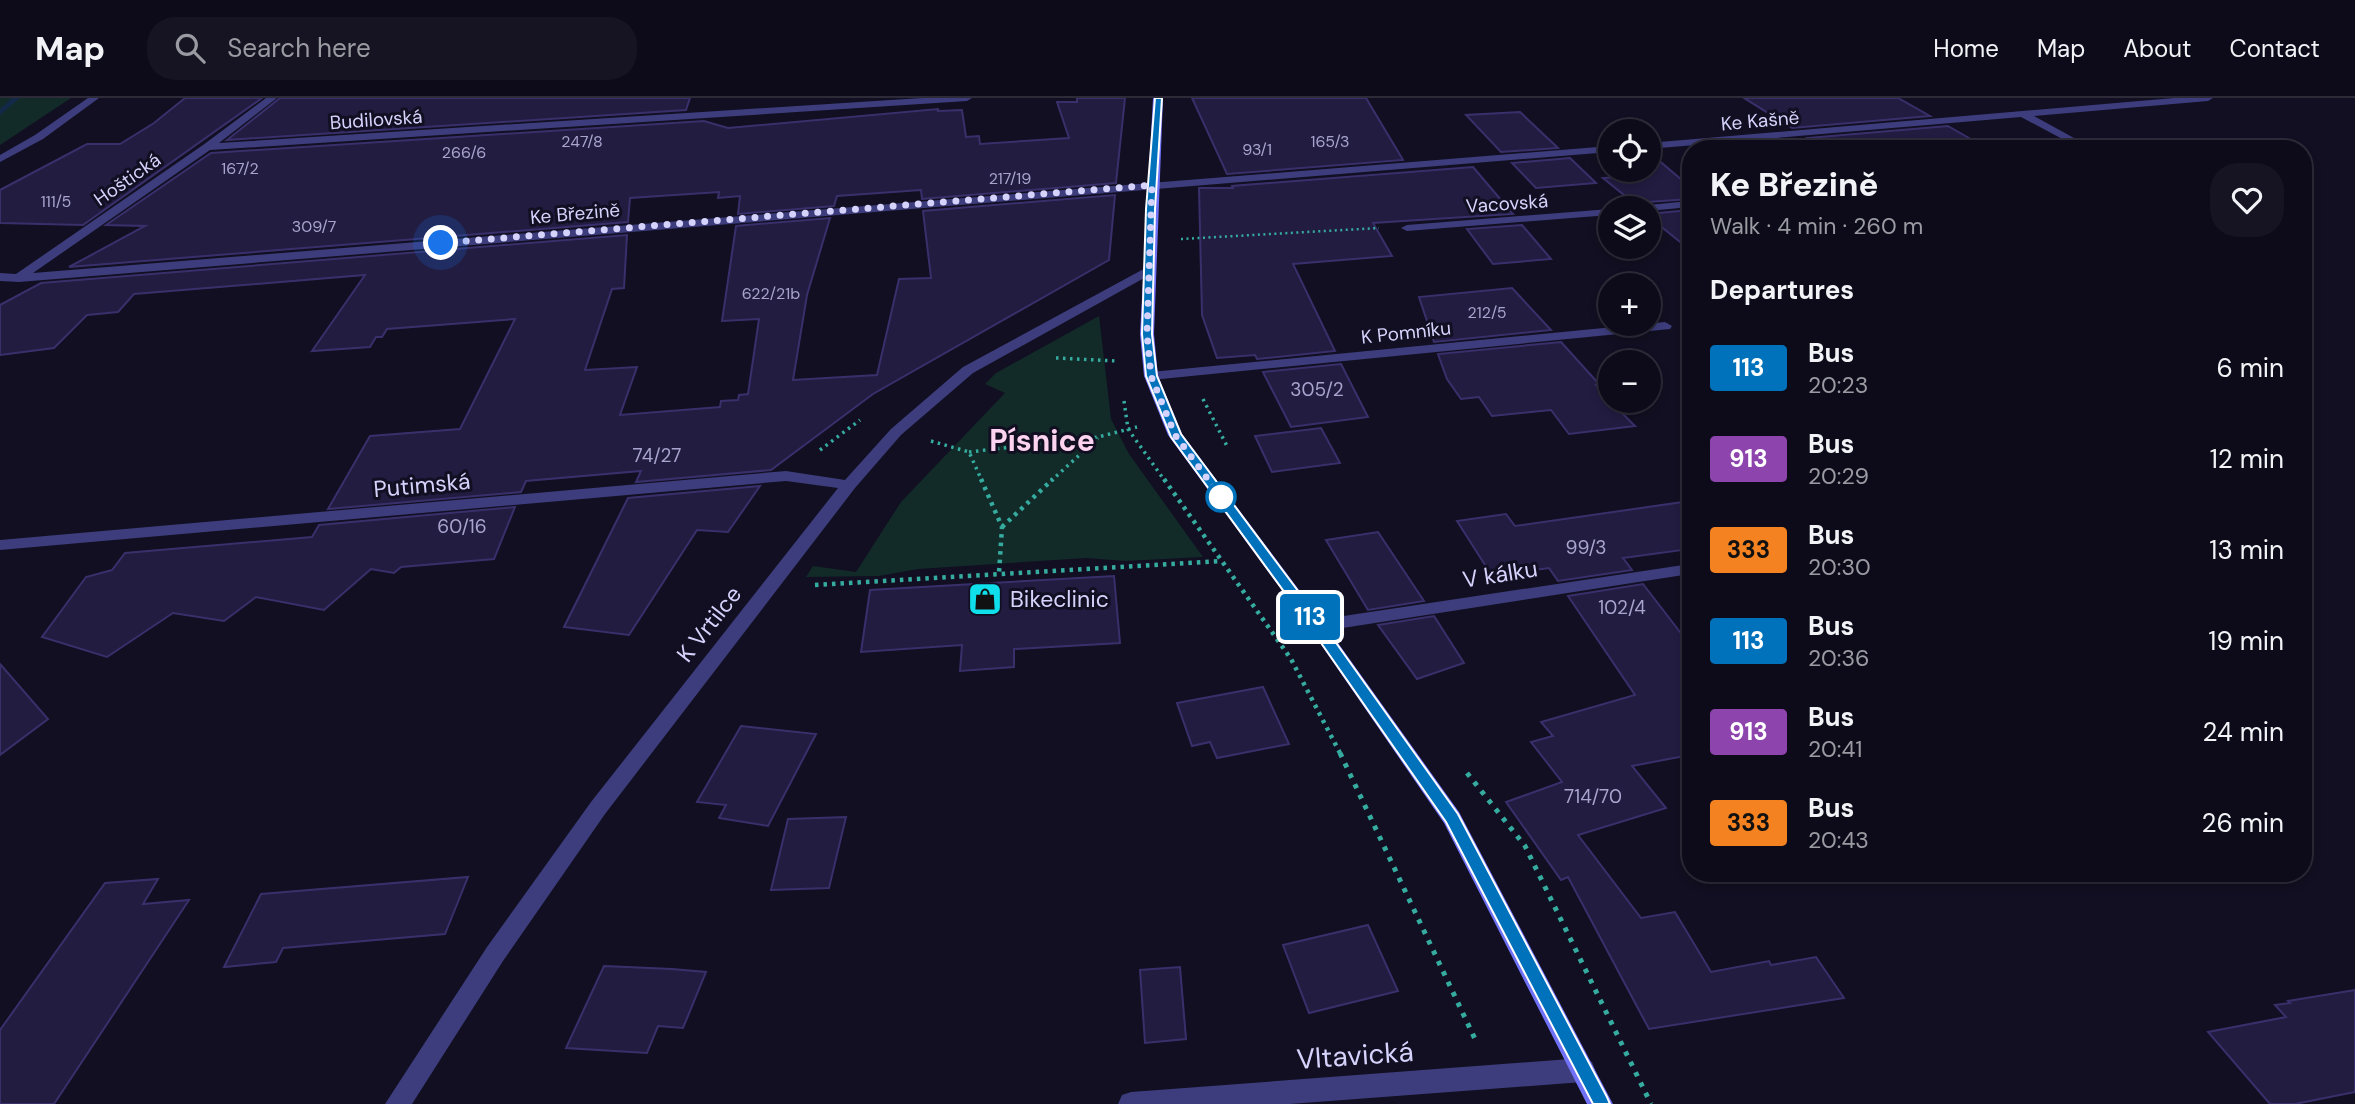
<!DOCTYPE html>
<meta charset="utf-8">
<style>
:root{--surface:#0d0b19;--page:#161422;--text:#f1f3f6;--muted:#9a9ba2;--line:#2d2b38}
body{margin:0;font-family:"DM Sans",sans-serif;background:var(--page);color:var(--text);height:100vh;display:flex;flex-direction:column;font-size:26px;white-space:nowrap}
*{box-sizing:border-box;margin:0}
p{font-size:23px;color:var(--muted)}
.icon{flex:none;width:38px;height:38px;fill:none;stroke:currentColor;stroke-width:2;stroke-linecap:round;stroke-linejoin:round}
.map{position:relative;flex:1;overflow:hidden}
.panel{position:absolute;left:1682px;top:42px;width:630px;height:742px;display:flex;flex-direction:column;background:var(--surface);border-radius:28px;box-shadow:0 4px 10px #0003,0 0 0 2px var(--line)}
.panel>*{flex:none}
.badge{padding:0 14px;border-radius:5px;font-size:24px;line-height:46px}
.buttons{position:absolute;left:1598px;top:21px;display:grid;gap:14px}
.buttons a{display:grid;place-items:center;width:63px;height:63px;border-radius:50%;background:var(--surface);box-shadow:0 4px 10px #0003,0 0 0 2px var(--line);font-size:35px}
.you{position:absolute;width:35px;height:35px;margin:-18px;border:5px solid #fff;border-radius:50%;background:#1a73e8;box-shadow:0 0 0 10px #1a73e833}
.map>.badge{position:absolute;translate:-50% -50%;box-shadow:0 0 0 4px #fff}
h2{padding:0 28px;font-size:26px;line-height:63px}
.round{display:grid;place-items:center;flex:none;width:74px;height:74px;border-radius:28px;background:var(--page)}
.headline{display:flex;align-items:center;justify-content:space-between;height:119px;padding:0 28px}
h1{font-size:33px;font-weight:800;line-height:52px}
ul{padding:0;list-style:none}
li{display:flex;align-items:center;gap:21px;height:91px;padding:0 28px}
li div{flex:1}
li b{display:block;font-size:26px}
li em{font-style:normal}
li .badge{min-width:77px;font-weight:700;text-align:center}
header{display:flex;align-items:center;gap:42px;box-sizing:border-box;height:98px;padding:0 35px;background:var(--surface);border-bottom:2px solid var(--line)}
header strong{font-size:33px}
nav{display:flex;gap:38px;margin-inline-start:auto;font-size:24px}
.search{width:490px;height:63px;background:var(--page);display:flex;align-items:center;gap:18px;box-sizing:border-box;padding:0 24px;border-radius:28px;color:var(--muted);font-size:26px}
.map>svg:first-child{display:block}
.green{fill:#122b29}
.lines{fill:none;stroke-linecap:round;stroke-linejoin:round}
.stream{fill:#122947;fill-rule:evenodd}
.building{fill:#221c41;stroke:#39306b;stroke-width:2}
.path-far3{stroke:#36aca0;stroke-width:2.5;stroke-dasharray:2 3.5;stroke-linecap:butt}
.path-far2{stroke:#36aca0;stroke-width:3.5;stroke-dasharray:2.5 4.5;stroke-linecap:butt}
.path-far1{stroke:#36aca0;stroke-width:4.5;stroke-dasharray:3.5 5;stroke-linecap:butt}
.path{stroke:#36aca0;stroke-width:5;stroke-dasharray:4.5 7;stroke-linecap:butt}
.street{fill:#3d3d7d;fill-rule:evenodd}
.secondary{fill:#6f71f6;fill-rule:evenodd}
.line{fill:#0072bc;stroke:#fff;stroke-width:2}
.walk{stroke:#d5d2fc;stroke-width:7;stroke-dasharray:0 12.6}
.stop-dot{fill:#fff;stroke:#0072bc;stroke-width:3.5}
.labels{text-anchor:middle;stroke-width:6;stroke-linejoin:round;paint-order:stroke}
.far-number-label{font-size:16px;fill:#a8a4cd}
.far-street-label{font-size:19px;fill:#d5d2fc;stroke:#110f21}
.number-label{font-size:19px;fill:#a8a4cd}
.street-label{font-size:23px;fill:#d5d2fc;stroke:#110f21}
.poi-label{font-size:23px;fill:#d5d2fc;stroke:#110f21;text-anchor:start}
.near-street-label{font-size:28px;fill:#d5d2fc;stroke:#110f21}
.district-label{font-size:30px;font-weight:bold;fill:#fcd4ef;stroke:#110f21}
</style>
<header>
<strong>Map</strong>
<div class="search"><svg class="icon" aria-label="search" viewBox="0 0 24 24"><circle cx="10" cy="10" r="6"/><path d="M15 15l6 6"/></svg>Search here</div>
<nav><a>Home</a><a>Map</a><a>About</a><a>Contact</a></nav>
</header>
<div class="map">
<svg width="2355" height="1006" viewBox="0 0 2355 1006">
<rect width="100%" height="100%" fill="#110f21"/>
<g class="green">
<path d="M0,0H71L0,47Z"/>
<path d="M1099,218L1111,321L1129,356L1203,459L1125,463L1086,460L918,471L879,478L806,479L813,468L856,474L901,404L1005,295L985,286L996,275Z"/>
</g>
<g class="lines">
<path class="stream" d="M12,0H20L0,17V11Z"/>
</g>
<g class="building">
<path d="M185,0H262L83,127L0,125V92L87,46H120L154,25Z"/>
<path d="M280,0H690L686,12L227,42Z"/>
<path d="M1077,0H1125L1116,85L922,101L921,92L837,98L834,108L738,116L740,98L718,100L719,94L630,100L628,124L69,169L145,128L106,127L211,55L704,23L728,30L938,11V13L962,12L966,39L979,38L980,46L1069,40L1057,4H1077Z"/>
<path d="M1192,0H1366L1403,62L1227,76Z"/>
<path d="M1744,0H1898L1930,18L1792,30Z"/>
<path d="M1520,14L1558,50L1501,54L1466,17Z"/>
<path d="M1948,28L1988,51H1826L1808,40Z"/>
<path d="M1649,54L1690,89V101L1648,104L1640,110L1603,80L1648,77Z"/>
<path d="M1570,60L1596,85L1536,90L1512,65Z"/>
<path d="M1473,69L1513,116L1373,125L1392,158L1293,166L1335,253L1257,261L1255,257L1217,260L1202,217L1199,90H1233L1232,88Z"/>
<path d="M1115,97L1109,162L873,296L771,372L636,384L641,373L526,383L521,394L328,411L370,338L460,331L515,221L387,231L382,239H376L370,249L312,253L365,177L134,196L118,214L87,217L54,250L0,257V207L41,185L627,137L624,190L612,191L585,272L637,269L620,317L720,309L721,303L738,302L739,297L748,296L759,221L722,223L736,128L830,120L807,197L793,282L877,277L899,181L931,180L923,113Z"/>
<path d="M1690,112V152L1648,118V116Z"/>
<path d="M1522,127L1551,161L1493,166L1467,131Z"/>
<path d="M1512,190L1551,232L1434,244L1419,199Z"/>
<path d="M1561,244L1599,286L1596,287L1610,303L1635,328L1569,336L1551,312L1492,318L1479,299L1461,301L1447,281L1438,256Z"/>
<path d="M1341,266L1368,319L1291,329L1263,274Z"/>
<path d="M1321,330L1340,365L1272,374L1255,338Z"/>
<path d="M760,388L728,434L697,432L629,537L564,529L628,400Z"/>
<path d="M1690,403V451L1623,460L1632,472L1558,483L1549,470L1492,478L1457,423L1506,416L1515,428Z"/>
<path d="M515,409L494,461L401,469L394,475L371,471L324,512L256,499L224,523L173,515L107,559L42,539L86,479L112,472L125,455L312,439L319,427Z"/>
<path d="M1378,434L1424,503L1368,512L1326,442Z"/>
<path d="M1114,478L1120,545L1014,551V569L960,573L962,547L861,554L870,492Z"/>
<path d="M1643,486L1690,547V657L1632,668L1666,710L1578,737L1641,820L1675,814L1711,874L1769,863L1771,867L1816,859L1844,900L1649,931L1568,779L1561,782L1506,704L1562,684L1531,644L1553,638L1541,624L1635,597L1568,498Z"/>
<path d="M1434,518L1464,565L1417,581L1378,527Z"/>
<path d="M0,566L48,621L0,657Z"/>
<path d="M1263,589L1289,646L1217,660L1210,644L1192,648L1177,605Z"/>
<path d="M741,628L816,636L768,728L719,720L726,707L697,704Z"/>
<path d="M846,719L829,790L771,792L788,721Z"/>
<path d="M468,779L445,836L283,850L276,864L224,869L261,796Z"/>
<path d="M158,781L143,806L189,802L54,1006H0V932L105,785Z"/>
<path d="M1368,827L1398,893L1309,915L1283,847Z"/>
<path d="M604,868L672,871L706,874L683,930L658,928L647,955L566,950Z"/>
<path d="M1180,869L1186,941L1145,945L1140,872Z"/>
<path d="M2355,892V994L2295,1006H2270L2208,934L2286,919L2275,907L2290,905L2288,903Z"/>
</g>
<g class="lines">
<path class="path-far3" d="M1181,141L1379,130"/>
<g class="path-far2">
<path d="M1056,260L1117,263"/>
<path d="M1203,301L1228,350"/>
<path d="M1124,303L1128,331L1165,383"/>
<path d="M931,343L969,354L982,383"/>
<path d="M820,352L860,322"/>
<path d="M969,354L1098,339L1137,329"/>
<path d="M1051,383L1098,340"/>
</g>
<g class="path-far1">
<path d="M981,381L1002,429L999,475"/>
<path d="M1164,381L1291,561L1341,657"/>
<path d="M1002,429L1053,381"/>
<path d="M815,487L1222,463"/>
</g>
<g class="path">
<path d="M1340,655L1475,941"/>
<path d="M1467,675L1525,748L1651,1006"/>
</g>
<g class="street">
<path d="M88,0H99L43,41L0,64V57L35,37Z"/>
<path d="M266,0H277L219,45L922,0H972L967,3L210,52L33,175L1610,48V54L19,184L0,183V175L16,176L203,47Z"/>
<path d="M2174,0H2213L2208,3L2034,18L2094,51H2081L2021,19L1648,51V45Z"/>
<path d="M1690,103V109L1648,113V110H1642L1648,107Z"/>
<path d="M1610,111V117L1407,133L1401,130L1407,127Z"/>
<path d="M1151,167L1155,168V174L973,275L901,337L855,390L605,716L503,863L412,1006H385L487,849L591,704L838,390L786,383L0,452V442L786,373L845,382L891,331L963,269Z"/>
<path d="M1665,224L1672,228L1670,231L1151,282L1144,278L1151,274Z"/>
<path d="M1690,466V476L1317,534L1308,528L1317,522Z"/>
<path d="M1583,960L1592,964L1595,972L1592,980L1583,984L1290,1006H1118L1122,997L1131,994Z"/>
</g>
<path class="secondary" d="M1153,0H1163L1154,236L1158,278L1182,336L1323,524L1459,714L1613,1006H1587L1444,725L1311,532L1168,337L1144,278L1140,236Z"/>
</g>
<path class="line" d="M1155,0H1162L1155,111L1152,236L1157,278L1181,336L1322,525L1458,716L1607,999L1610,1006H1593L1446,724L1312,532L1171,339L1146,278L1142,236L1146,111Z"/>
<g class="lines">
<path class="walk" d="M441,145L1152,87L1147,236L1151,278L1175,337L1221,399"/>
</g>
<defs>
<g id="shop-square" transform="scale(1.75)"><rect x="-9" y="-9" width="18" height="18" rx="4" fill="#0fdeeb" stroke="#110f21"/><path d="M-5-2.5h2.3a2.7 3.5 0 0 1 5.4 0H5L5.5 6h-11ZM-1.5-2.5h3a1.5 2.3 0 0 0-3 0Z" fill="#111"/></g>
</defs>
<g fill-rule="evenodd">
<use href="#shop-square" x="985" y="501"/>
</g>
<circle class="stop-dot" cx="1221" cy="399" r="14"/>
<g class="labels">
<g class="far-number-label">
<text x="582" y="49">247/8</text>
<text x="1330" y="49">165/3</text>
<text x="1257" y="57">93/1</text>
<text x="464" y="60">266/6</text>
<text x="240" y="76">167/2</text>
<text x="1010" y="86">217/19</text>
<text x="56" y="109">111/5</text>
<text x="314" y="134">309/7</text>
<text x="771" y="201">622/21b</text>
<text x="1487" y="220">212/5</text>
</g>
<g class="far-street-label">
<text transform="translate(376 21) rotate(-4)" y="7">Budilovská</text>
<text transform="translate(1760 22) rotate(-5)" y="7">Ke Kašně</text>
<text transform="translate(127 81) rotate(-35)" y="7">Hoštická</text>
<text transform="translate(1507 105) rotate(-4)" y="7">Vacovská</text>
<text transform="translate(575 115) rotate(-5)" y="7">Ke Březině</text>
<text transform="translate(1406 234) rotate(-6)" y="7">K Pomníku</text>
</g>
<g class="number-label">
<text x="1317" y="298">305/2</text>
<text x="657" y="364">74/27</text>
<text x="462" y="435">60/16</text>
<text x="1586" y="456">99/3</text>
<text x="1622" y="516">102/4</text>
<text x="1593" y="705">714/70</text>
</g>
<g class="street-label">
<text transform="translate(422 387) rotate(-5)" y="8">Putimská</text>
<text transform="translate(1500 476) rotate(-9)" y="8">V kálku</text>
<text transform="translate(709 526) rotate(-52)" y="8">K Vrtilce</text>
</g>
<g class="poi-label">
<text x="1010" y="509">Bikeclinic</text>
</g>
<g class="near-street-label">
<text transform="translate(1355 957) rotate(-4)" y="10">Vltavická</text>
</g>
<g class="district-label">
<text x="1042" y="353">Písnice</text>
</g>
</g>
</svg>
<div class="buttons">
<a><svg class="icon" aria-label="locate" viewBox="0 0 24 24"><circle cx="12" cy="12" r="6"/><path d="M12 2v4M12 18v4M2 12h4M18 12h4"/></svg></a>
<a><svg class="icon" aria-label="layers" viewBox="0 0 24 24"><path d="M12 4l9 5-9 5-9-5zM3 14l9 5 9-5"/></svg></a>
<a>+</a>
<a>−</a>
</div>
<div class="you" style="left:441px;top:145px"></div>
<b class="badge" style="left:1310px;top:519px;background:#0072bc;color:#fff">113</b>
<section class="panel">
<div class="headline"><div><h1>Ke Březině</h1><p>Walk · 4 min · 260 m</p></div><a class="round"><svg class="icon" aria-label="heart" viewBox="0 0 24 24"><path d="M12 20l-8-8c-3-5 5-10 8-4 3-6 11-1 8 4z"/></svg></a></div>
<h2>Departures</h2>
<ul>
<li><span class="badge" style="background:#0072bc;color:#fff">113</span><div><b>Bus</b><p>20:23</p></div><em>6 min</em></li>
<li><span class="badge" style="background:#8e44ad;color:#fff">913</span><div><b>Bus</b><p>20:29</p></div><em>12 min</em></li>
<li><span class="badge" style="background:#f58220;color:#111">333</span><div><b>Bus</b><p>20:30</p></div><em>13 min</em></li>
<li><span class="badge" style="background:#0072bc;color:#fff">113</span><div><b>Bus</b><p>20:36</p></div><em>19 min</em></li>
<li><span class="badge" style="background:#8e44ad;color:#fff">913</span><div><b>Bus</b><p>20:41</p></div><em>24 min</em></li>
<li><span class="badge" style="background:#f58220;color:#111">333</span><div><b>Bus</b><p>20:43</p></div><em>26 min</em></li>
</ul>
</section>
</div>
